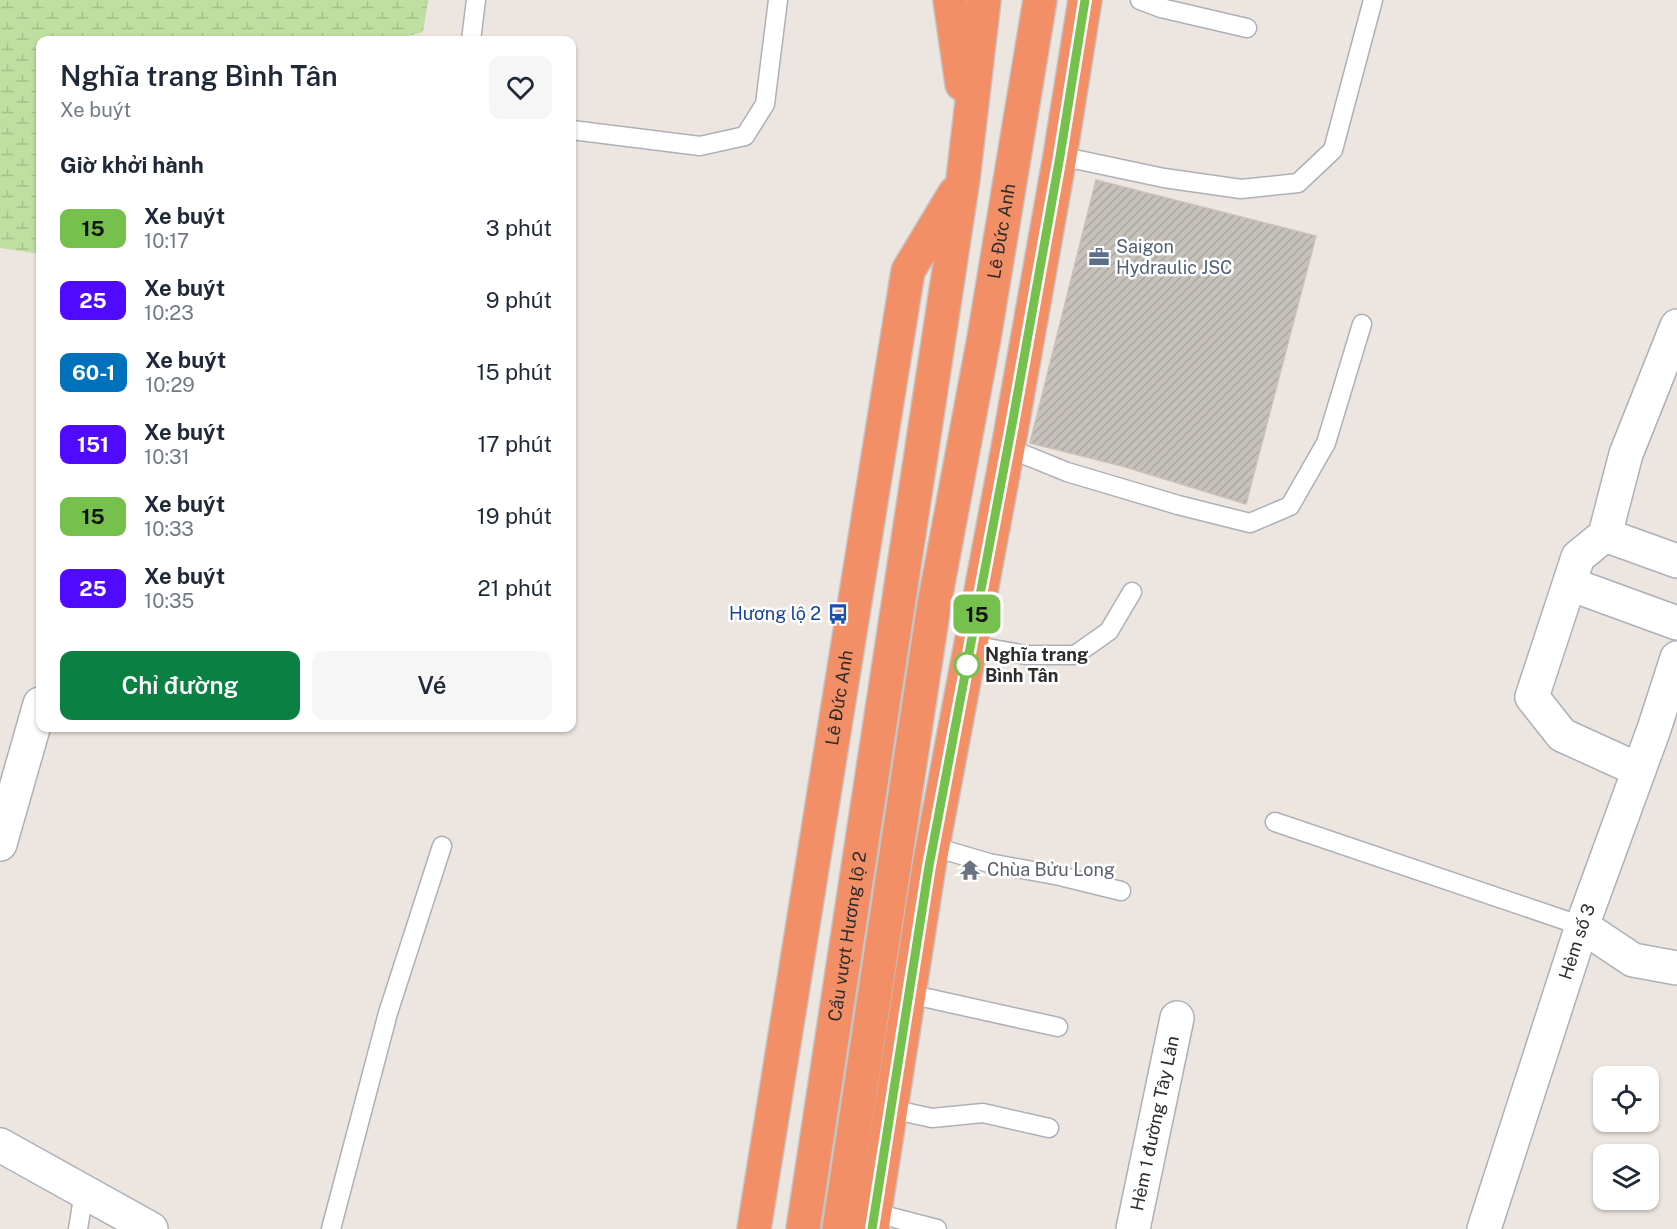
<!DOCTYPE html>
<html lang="vi">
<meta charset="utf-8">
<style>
:root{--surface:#fff;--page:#f6f6f7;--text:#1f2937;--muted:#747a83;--accent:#0b8043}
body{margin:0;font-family:"Public Sans",sans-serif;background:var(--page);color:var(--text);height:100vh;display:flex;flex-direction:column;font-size:22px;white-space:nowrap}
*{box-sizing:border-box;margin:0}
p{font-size:20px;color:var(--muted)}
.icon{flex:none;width:33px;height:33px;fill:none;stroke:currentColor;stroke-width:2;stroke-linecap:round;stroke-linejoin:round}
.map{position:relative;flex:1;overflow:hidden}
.panel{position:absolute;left:36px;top:36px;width:540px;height:696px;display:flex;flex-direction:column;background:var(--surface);border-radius:12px;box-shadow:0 2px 4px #0004}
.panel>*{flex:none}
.badge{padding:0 12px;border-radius:9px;font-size:21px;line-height:39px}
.fabs{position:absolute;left:1593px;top:1066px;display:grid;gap:12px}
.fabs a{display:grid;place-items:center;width:66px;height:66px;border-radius:12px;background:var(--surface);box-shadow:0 2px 4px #0004;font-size:30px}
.map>.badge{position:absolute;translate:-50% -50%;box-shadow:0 0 0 3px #fff}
h2{padding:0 24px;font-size:22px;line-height:54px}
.round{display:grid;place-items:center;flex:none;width:63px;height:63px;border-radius:12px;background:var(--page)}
.headline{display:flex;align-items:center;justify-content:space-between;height:102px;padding:0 24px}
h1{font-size:28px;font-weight:600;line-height:45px}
.cta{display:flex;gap:12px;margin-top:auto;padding:12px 24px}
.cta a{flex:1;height:69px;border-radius:12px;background:var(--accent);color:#fff;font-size:24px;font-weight:600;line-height:69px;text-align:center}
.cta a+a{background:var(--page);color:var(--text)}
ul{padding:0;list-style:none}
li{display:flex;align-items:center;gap:18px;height:72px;padding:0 24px}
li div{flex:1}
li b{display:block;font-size:22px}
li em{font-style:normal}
li .badge{min-width:66px;font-weight:700;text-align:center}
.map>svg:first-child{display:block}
.wetland{fill:url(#wetland-marsh)}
.building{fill:url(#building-hatch);stroke:#c9c1ba;stroke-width:1.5}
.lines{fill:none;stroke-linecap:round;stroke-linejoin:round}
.lane-casing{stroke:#adb0b8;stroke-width:21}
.street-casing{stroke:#adb0b8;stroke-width:36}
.secondary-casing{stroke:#adb0b8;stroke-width:36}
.highway-casing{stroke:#c4c4c4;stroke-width:36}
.lane{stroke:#fff;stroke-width:18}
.street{stroke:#fff;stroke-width:33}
.secondary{stroke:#fff;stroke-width:33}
.highway{stroke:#f38f66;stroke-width:33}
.line-casing{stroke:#fff;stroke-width:14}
.line{stroke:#76c04d;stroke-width:9}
.stop-dot{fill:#fff;stroke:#76c04d;stroke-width:3}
.labels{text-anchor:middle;stroke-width:5;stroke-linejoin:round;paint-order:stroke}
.street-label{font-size:18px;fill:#2d2d2d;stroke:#fff}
.service-label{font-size:18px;fill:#4e5e75;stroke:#fff;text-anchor:start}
.transit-label{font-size:18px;fill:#164399;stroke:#fff;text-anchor:end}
.stop-label{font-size:18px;font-weight:bold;fill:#2d2d2d;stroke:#fff;text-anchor:start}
.worship-label{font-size:18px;fill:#5b616d;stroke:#fff;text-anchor:start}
</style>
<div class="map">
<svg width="1677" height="1229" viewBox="0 0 1677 1229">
<defs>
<pattern id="wetland-marsh" width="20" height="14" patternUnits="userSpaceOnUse" patternTransform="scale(1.5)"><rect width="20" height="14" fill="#bfdfa1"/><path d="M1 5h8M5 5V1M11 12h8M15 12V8" fill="none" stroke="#a4c08b"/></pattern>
<pattern id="building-hatch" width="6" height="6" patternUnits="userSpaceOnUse" patternTransform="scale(1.5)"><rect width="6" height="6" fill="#c6c1bb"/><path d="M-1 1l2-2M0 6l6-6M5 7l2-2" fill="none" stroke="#aaa6a1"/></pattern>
</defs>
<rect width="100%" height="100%" fill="#ede6e0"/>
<path class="wetland" d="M0,0H428L423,32L395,40H40V254L0,248Z"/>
<path class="building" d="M1096,180L1316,236L1246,504L1122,466L1030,443Z"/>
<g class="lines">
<g class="lane-casing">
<g id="lane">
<path d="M1140,0L1161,8L1247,28"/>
<path d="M471,40L476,0"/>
<path d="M572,130L700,146L745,136L765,104L778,0"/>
<path d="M1060,156L1164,178L1241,189L1298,183L1333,150L1373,0"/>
<path d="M1008,448L1067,472L1178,505L1250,523L1290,506L1326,443L1362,324"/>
<path d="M971,645L1026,655H1075L1109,631L1132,592"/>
<path d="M1275,822L1582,926"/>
<path d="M934,847L989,863L1060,876L1121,891"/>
<path d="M909,994L1058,1027"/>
<path d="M891,1109L932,1118L983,1113L1049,1128"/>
<path d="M875,1213L937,1229"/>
<path d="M78,1229L84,1192"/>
<path d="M331,1229L388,1013L442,846"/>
</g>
</g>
<g class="street-casing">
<g id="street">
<path d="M1605,535L1677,561"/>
<path d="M1570,584L1677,623"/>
<path d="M1639,770L1562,735L1532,697L1578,557L1605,535L1626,454L1677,326"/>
<path d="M0,844L40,704"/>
<path d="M1582,926L1633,960L1677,968"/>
<path id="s1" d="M1133,1229L1177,1018"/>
<path id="s2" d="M1484,1229L1582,926L1654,729L1677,658"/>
</g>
</g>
<g class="secondary-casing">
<path id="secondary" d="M0,1145L151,1229"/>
</g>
<g class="highway-casing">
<g id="highway">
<path d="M950,0L962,84"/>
<path id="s3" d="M754,1229L908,271L955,193"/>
<path id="s4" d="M803,1229L963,179L984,0"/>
<path id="s5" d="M839,1229L934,605L984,338L1040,0"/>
<path d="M872,1229L929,866L1008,448L1060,156L1085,0"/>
</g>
</g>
<use href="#lane" class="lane"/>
<use href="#street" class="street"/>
<use href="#secondary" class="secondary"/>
<use href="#highway" class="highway"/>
</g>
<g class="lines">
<g class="line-casing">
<path id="line" d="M872,1229L929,866L1012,425L1060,156L1085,0"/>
</g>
<use href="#line" class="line"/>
</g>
<defs>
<g id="office-bare" transform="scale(1.62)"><path d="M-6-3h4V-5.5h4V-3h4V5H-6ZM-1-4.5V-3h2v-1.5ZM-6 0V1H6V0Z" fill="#5c6f8a" stroke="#fff" stroke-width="2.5" paint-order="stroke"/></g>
<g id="bus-bare" transform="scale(1.62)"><path d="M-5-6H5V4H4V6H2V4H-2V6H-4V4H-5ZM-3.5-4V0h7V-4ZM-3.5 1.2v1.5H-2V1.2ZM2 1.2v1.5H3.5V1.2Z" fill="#1a4fb4" stroke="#fff" stroke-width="2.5" paint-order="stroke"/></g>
<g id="temple-bare" transform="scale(1.62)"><path d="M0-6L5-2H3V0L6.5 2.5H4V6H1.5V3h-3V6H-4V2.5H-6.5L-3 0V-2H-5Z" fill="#6b7280" stroke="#fff" stroke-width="2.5" paint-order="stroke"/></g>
</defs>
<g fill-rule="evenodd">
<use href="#office-bare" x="1099" y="257"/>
<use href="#bus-bare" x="838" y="614"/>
<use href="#temple-bare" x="970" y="870"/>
</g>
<circle class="stop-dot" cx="967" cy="665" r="12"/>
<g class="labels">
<g class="street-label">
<text dy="6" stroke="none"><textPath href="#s5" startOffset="1011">Lê Đức Anh</textPath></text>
<text dy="6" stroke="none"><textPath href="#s3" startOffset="538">Lê Đức Anh</textPath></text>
<text dy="6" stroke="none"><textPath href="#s4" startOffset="296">Cầu vượt Hương lộ 2</textPath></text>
<text dy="6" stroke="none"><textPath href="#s2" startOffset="302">Hẻm số 3</textPath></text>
<text dy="6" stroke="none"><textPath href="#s1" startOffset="108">Hẻm 1 đường Tây Lân</textPath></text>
</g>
<g class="service-label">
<text x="1116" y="253">Saigon<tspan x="1116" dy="21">Hydraulic JSC</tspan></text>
</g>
<g class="transit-label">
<text x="821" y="620">Hương lộ 2</text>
</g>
<g class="stop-label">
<text x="985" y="661">Nghĩa trang<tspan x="985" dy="21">Bình Tân</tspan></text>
</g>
<g class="worship-label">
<text x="987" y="876">Chùa Bửu Long</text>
</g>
</g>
</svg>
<div class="fabs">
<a><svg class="icon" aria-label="locate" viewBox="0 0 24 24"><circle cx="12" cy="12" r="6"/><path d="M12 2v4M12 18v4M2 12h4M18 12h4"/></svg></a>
<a><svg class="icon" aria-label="layers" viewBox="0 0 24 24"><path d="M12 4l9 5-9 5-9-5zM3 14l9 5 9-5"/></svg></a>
</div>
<b class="badge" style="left:977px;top:614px;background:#76c04d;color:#111">15</b>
<section class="panel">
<div class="headline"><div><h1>Nghĩa trang Bình Tân</h1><p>Xe buýt</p></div><a class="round"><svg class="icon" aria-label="heart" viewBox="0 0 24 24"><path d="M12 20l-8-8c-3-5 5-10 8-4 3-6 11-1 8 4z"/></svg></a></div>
<h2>Giờ khởi hành</h2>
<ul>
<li><span class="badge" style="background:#76c04d;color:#111">15</span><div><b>Xe buýt</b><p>10:17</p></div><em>3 phút</em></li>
<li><span class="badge" style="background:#4f0aff;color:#fff">25</span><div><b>Xe buýt</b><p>10:23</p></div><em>9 phút</em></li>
<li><span class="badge" style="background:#0072bc;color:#fff">60-1</span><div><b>Xe buýt</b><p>10:29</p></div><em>15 phút</em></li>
<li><span class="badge" style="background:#4f0aff;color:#fff">151</span><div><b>Xe buýt</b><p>10:31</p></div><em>17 phút</em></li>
<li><span class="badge" style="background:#76c04d;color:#111">15</span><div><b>Xe buýt</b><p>10:33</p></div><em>19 phút</em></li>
<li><span class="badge" style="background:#4f0aff;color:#fff">25</span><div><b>Xe buýt</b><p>10:35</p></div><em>21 phút</em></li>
</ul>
<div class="cta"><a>Chỉ đường</a><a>Vé</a></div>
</section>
</div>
